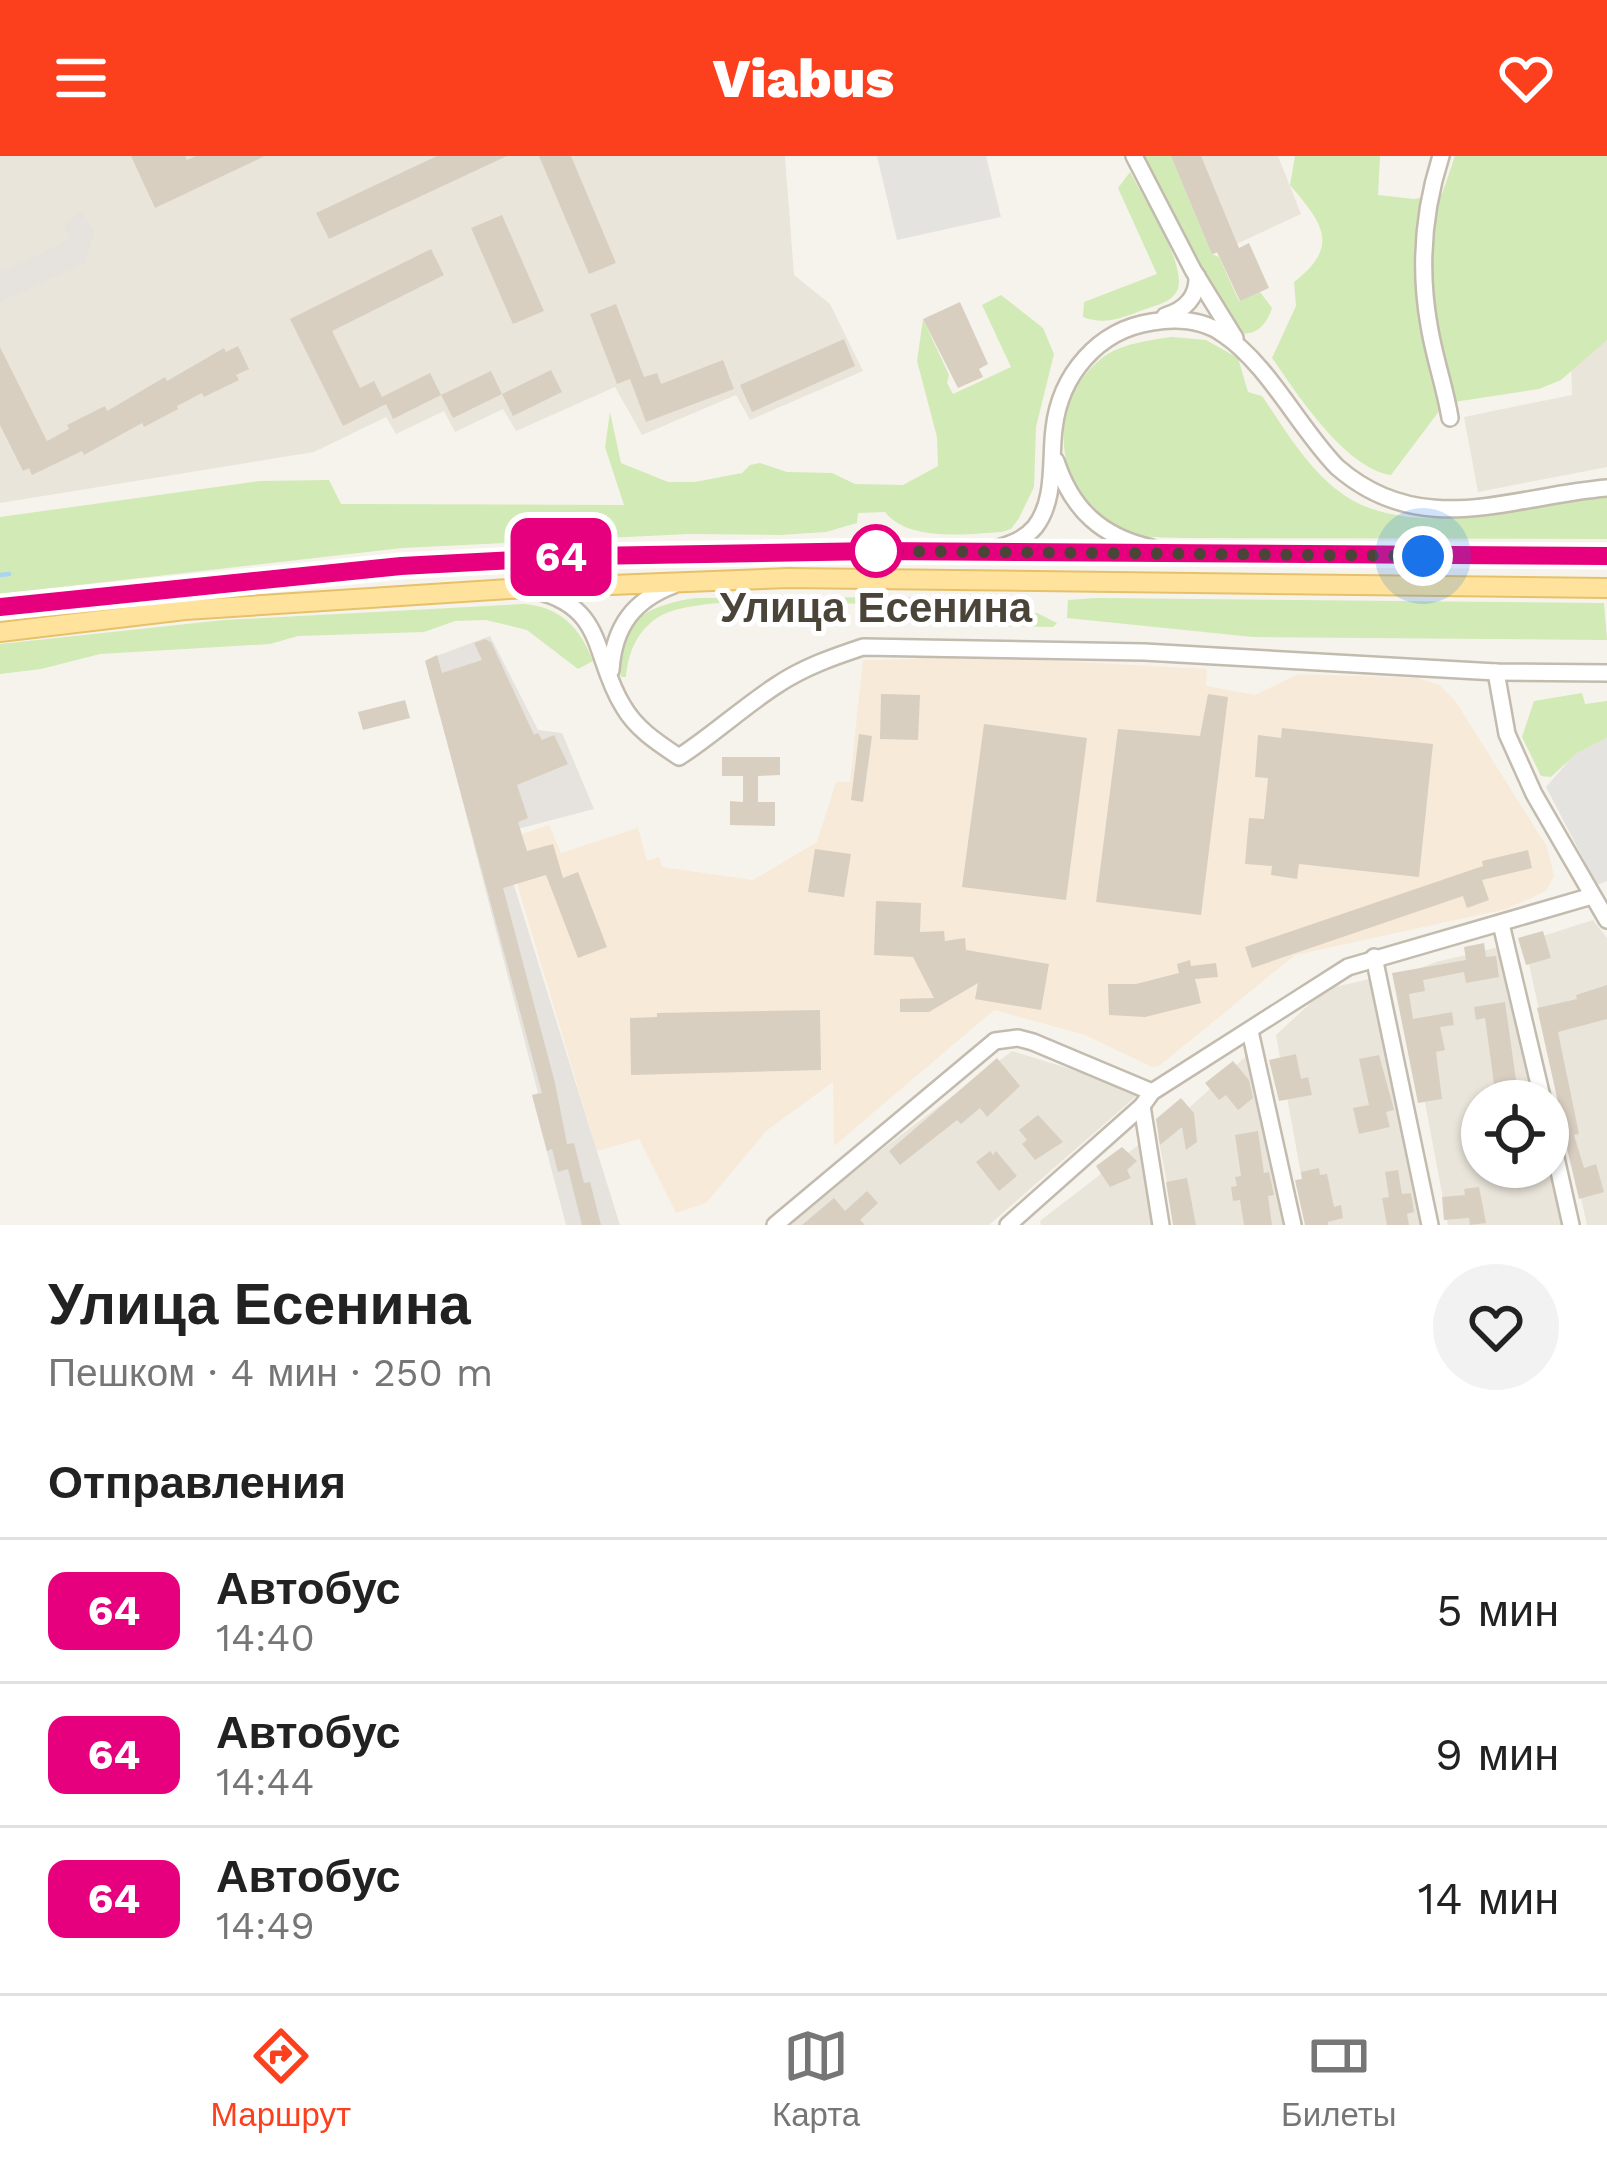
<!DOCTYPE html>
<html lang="ru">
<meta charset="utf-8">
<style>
:root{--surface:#fff;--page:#f2f2f2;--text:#222;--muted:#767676;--line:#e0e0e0;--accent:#fc3f1d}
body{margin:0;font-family:"Work Sans",sans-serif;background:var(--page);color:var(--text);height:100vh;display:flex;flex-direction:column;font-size:45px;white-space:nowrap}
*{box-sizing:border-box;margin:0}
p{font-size:39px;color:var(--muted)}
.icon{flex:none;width:66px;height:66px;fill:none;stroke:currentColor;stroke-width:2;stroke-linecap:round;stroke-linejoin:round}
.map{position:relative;height:1069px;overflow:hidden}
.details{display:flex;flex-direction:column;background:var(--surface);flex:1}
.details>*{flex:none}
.badge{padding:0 24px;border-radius:18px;font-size:42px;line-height:78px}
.buttons{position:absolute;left:1461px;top:924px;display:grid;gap:24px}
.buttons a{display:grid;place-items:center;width:108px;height:108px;border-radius:50%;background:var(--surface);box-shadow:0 3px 9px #0004;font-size:60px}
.you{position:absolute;width:60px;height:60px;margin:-30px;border:9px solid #fff;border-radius:50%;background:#1a73e8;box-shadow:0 0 0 18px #1a73e833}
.map>.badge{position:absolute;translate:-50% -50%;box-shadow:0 0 0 6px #fff}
h2{padding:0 48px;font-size:45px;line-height:108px}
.round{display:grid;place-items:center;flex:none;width:126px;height:126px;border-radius:63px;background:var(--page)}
.headline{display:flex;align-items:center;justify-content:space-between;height:204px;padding:0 48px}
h1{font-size:57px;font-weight:800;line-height:90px}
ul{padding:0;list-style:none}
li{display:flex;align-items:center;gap:36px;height:144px;padding:0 48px;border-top:3px solid var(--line)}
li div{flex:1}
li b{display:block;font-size:45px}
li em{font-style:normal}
li .badge{min-width:132px;font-weight:700;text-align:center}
header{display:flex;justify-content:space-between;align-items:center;height:156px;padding:0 48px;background:var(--accent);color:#fff;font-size:54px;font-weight:800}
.tabs{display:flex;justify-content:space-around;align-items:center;height:168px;border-top:3px solid var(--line);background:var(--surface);font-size:33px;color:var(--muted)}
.tabs a{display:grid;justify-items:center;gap:6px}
.tabs .current{color:var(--accent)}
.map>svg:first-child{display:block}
.residential{fill:#eae5da}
.commercial{fill:#f7ead8}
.industrial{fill:#e6e2dd}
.green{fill:#d2eab5}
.parking{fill:#e5e3e0}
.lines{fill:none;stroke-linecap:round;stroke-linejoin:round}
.stream{stroke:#a9d4f2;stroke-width:4.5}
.building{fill:#d8cfc1}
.minor-casing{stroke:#c2bbae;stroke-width:20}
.major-casing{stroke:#e6c16a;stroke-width:22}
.minor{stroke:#fff;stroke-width:15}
.major{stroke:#ffe39c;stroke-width:18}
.line-casing{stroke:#fff;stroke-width:27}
.line{stroke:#e6007e;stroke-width:18}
.walk{stroke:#4b4439;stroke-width:12;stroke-dasharray:0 21.6}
.stop-dot{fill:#fff;stroke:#e6007e;stroke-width:6}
.labels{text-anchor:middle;stroke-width:10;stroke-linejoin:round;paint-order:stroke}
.stop-label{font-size:42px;font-weight:bold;fill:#4b4439;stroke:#fff}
</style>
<header><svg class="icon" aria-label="menu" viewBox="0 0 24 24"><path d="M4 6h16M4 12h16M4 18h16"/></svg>Viabus<svg class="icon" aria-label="heart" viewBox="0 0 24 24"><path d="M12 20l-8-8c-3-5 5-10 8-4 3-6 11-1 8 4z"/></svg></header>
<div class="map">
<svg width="1607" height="1069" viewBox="0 0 1607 1069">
<rect width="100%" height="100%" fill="#f6f3ec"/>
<g class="residential">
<path d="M0,0H785L794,119L830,148L863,215L750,264L736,239L642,279L615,231L516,275L503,253L455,276L444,255L396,278L386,261L314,296L0,347Z"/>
<path d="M1163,0H1278L1301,58L1206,102Z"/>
<path d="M1607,184V311L1478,336L1464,261L1572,239L1571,211Z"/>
<path d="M1593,764L1607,782V1069H1587L1524,786Z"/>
<path d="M1504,790L1544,945H1482V1011H1548V963L1572,1069H1448L1401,819L1436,806Z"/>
<path d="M1383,820L1431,1069H1310L1276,879L1326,833Z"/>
<path d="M1253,894L1294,1069H1175L1158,980Z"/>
<path d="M1012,895L1142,935L989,1069H782Z"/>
<path d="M1141,987L1157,1069H1041L1040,1065Z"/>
</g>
<path class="commercial" d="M928,498L1207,513L1206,530L1255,539L1298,518L1418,522L1439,529L1456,546L1547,691L1554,720L1546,735L1506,753L1295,799L1159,910L1152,911L1085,879L994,854L834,990L833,926L766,975L706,1047L676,1057L639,983L597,995L504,684L549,669L561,697L638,672L647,705L659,701L662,711L753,724L817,686L836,626H850L863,504L916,503Z"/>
<g class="industrial">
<path d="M81,55L94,76L85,107L0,146V117L70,83L64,69Z"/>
<path d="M490,480L538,574L562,577L594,653L498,678L620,1069H566L532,939L538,937L426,504Z"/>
</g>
<g class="green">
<path d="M1142,0H1171L1212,98L1219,101L1239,145L1260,136L1272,152C1267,168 1255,182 1238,176Z"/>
<path d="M1295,0H1380L1378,39L1414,43L1442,38L1455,0H1607V184L1561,224L1539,233L1454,246L1440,254L1391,319C1345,312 1298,239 1272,202L1296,150L1294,126C1342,89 1321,66 1290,29Z"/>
<path d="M1130,16C1142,39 1189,111 1177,135C1171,146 1157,149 1146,153C1123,161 1106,170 1083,161L1084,146L1157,118L1118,32Z"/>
<path d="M1001,139L1043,172L1054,198L1036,271L1034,331L1019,362L1011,373L1002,376C968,378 908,386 885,356L858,357L857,367L826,376L780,379L689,378L402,392L0,438V361L260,325L329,324L341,348L624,349L605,291L610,256L621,307L668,326H695L742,317L750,309L760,307L787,316L832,317L855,328L903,329L938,310L937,281L917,205L923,163L949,219L947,227L953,238L1011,211L982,149Z"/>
<path d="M1172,181L1206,184L1238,202L1248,236L1262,240C1287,276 1312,321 1352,344C1421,383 1533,349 1607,341V383L1183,382C1165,381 1145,383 1128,377C1054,350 1042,249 1102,202C1120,188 1150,184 1172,181Z"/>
<path d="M919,441L913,451C858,448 707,436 662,459C638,472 628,496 626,521H621C608,468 650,448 696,442Z"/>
<path d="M1096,442L1604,447L1607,484L1253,481L1067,462L1068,444Z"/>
<path d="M950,446L999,459L1037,457L1057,467L1053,471L995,470L961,461L927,460L932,447Z"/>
<path d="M524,448C561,451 580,472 593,505L578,513L527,474L486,464L455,465L424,476L298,480L270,488L100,498L41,513L0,518V488L224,464Z"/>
<path d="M1582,537L1585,548L1607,545V582L1576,598L1551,621L1541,620L1522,581L1534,545Z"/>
</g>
<g class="parking">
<path d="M877,0H986L1001,61L897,84Z"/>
<path d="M1607,582V725L1597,729L1546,631L1575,598Z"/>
</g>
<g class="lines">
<path class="stream" d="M0,419L9,418"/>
</g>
<g class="building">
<path d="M131,0H185L187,4L196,0H265L155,52Z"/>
<path d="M437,0H507L329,83L316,57Z"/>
<path d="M539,0H571L616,107L589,118Z"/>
<path d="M1171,0H1201L1239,92L1249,87L1269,132L1240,145L1217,96L1212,98Z"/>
<path d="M502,59L544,155L513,168L471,72Z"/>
<path d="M431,93L444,119L332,175L360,232L374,225L382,241L430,217L441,239L393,263L386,248L343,270L290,163Z"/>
<path d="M960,146L988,208L979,213L983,221L958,232L923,163Z"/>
<path d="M616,148L644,221L657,217L661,228L723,204L734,233L646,266L630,223L617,228L590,158Z"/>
<path d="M844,183L855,210L752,256L740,229Z"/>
<path d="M238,190L249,213L236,219L239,224L204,241L202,237L177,250L178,253L144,271L142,267L84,299L82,295L32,319L29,312L23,315L0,269V191L47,285L69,273L67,269L105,250L107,255L165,221L167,225L224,192L226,196Z"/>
<path d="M551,214L562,236L513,260L502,238Z"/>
<path d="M491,215L502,238L453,262L441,239Z"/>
<path d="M485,483L491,486L534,579L538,577L542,584L554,579L568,608L517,629L528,662L518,666L527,695L553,688L563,722L578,716L607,791L578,802L546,719L503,732L555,927L567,988L574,987L584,1027L590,1026L601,1069H582L568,1013L558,1016L552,993L547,995L532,939L542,937L425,505L437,499L442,517L482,504L474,487Z"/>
<path d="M881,538L920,539L918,584L880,583Z"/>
<path d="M1208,538L1228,541L1201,759L1096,746L1118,573L1200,580Z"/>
<path d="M405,544L410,562L363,574L358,556Z"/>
<path d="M984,568L1087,582L1066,744L962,731Z"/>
<path d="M1282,572L1433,588L1419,721L1299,708L1297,723L1271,719L1272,710L1245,708L1249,662L1264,663L1268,622L1255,621L1258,579L1281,582Z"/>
<path d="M859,578L872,580L863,646L851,644Z"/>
<path d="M722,601H780V619L758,620V646H775V670L730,669V645L743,646V620H722Z"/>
<path d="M815,693L851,698L844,741L808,736Z"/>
<path d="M1528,694L1532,712L1482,724L1489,744L1467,752L1463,740L1252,812L1245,791L1483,710L1482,705Z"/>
<path d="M876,745L921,747L920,776L944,775L945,785L965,782L966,794L1049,808L1041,854L975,843L978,827L929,856H900V843L934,842L913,801L874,799Z"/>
<path d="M1543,775L1551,802L1526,809L1518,782Z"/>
<path d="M1484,787L1486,801L1496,800L1499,821L1466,827L1464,816L1423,824L1425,835L1409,838L1413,863L1452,856L1454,869L1440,871L1445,894L1436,896L1442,943L1418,947L1392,817L1466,804L1464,791Z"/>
<path d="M1190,804L1191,810L1216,807L1218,821L1195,823L1201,847L1145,861L1109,859L1108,828H1136L1179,817L1177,808Z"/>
<path d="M1607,829V863L1558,876L1579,978L1574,979L1584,1012L1596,1008L1604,1036L1579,1043L1560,963L1551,954L1558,946L1537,852L1577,843L1576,839Z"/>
<path d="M1505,846L1518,938L1496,942L1485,862L1476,864L1474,851Z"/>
<path d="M820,854L821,914L631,919L630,862L657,861V857Z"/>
<path d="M1296,898L1301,923L1308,921L1312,939L1279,945L1269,904Z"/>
<path d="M1379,899L1394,954L1386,956L1390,971L1359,978L1353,952L1369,949L1359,903Z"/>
<path d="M997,902L1020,930L987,961L980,952L961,968L957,964L900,1009L889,995Z"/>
<path d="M1233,905L1249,924L1253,942L1238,954L1226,939L1219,944L1205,927Z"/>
<path d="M1181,942L1194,957L1197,986L1186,994L1182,971L1160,989L1156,963Z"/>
<path d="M1038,959L1063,986L1035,1004L1022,988L1027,984L1019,974Z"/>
<path d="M1258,975L1264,1017L1269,1016L1274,1039L1268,1040L1272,1069H1244L1240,1044L1233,1045L1231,1031L1237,1030L1235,1021L1241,1020L1235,979Z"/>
<path d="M1122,991L1137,1005L1127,1014L1131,1022L1110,1031L1096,1010Z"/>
<path d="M990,995L993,999L996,995L1017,1020L999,1035L976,1006Z"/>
<path d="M1319,1012L1320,1019L1327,1018L1334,1051L1341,1049L1343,1062L1328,1066V1069H1305L1295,1024L1302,1023L1301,1016Z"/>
<path d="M1398,1014L1402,1038L1411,1037L1414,1056L1407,1058L1409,1069H1387L1382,1042L1389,1041L1385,1016Z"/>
<path d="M1187,1022L1196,1069H1173L1166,1026Z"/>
<path d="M1479,1031L1486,1067L1470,1069L1469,1062L1444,1064L1442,1041L1465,1039L1464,1033Z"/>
<path d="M867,1035L878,1047L860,1064L865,1069H802L834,1042L845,1055Z"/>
</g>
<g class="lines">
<g class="minor-casing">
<g id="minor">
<path d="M1134,0L1193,114L1235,182"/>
<path d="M1441,0C1423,56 1419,112 1429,169C1434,201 1445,231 1450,262"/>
<path d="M1165,160C1185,154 1198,141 1197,120"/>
<path d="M1056,305C1072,354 1102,381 1152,392"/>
<path d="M995,393C1011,388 1024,384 1035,371C1056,344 1050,305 1054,273C1060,219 1098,174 1152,166C1177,162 1203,164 1223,178C1268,208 1299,272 1337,311C1422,385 1510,340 1607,332"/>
<path d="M537,435C606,452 593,502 623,550C636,573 658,587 679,601C713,579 743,551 777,529C804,511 833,501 863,491L1144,496L1496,516L1607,517"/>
<path d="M611,514C614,470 634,444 674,429"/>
<path d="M1496,516L1507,578L1534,638L1607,764"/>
<path d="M1501,768L1543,945"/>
<path d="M1374,801L1430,1069"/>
<path d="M1250,875L1293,1069"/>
<path d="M1142,950L1161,1069"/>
<path d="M1548,966L1571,1069"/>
<path d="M775,1069L995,885L1018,882L1033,886L1152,936"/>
<path d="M1008,1069L1142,950L1152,936L1348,811L1592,740"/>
</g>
</g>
<g class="major-casing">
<g id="major">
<path d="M0,451L401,410L589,400L875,395L1607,400"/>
<path d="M0,476L185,454L509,433L788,422L1607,432"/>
</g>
</g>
<use href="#minor" class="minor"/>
<use href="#major" class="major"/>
</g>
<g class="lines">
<g class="line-casing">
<path id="line" d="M0,451L401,410L589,400L875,395L1607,400"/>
</g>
<use href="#line" class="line"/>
<path class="walk" d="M876,395L1423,400"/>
</g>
<circle class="stop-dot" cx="876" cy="395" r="24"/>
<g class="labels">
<g class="stop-label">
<text x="876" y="466">Улица Есенина</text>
</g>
</g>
</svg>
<div class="buttons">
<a><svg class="icon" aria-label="locate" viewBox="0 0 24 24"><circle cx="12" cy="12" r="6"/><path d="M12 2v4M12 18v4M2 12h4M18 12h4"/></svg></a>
</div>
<div class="you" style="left:1423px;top:400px"></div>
<b class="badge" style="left:561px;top:401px;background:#e6007e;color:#fff">64</b>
</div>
<section class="details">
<div class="headline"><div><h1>Улица Есенина</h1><p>Пешком · 4 мин · 250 m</p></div><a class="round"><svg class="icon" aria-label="heart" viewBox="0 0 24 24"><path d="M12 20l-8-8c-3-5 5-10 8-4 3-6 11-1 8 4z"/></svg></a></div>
<h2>Отправления</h2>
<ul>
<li><span class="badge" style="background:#e6007e;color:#fff">64</span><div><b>Автобус</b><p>14:40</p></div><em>5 мин</em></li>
<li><span class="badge" style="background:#e6007e;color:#fff">64</span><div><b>Автобус</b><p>14:44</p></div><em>9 мин</em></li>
<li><span class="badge" style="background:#e6007e;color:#fff">64</span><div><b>Автобус</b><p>14:49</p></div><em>14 мин</em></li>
</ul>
</section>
<nav class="tabs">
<a class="current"><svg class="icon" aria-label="directions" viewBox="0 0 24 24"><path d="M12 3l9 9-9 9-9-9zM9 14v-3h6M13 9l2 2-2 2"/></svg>Маршрут</a>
<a><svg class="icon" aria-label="map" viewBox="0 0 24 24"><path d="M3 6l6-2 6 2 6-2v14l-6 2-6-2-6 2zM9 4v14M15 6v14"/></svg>Карта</a>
<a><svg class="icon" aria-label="tickets" viewBox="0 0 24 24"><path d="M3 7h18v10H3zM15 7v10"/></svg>Билеты</a>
</nav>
